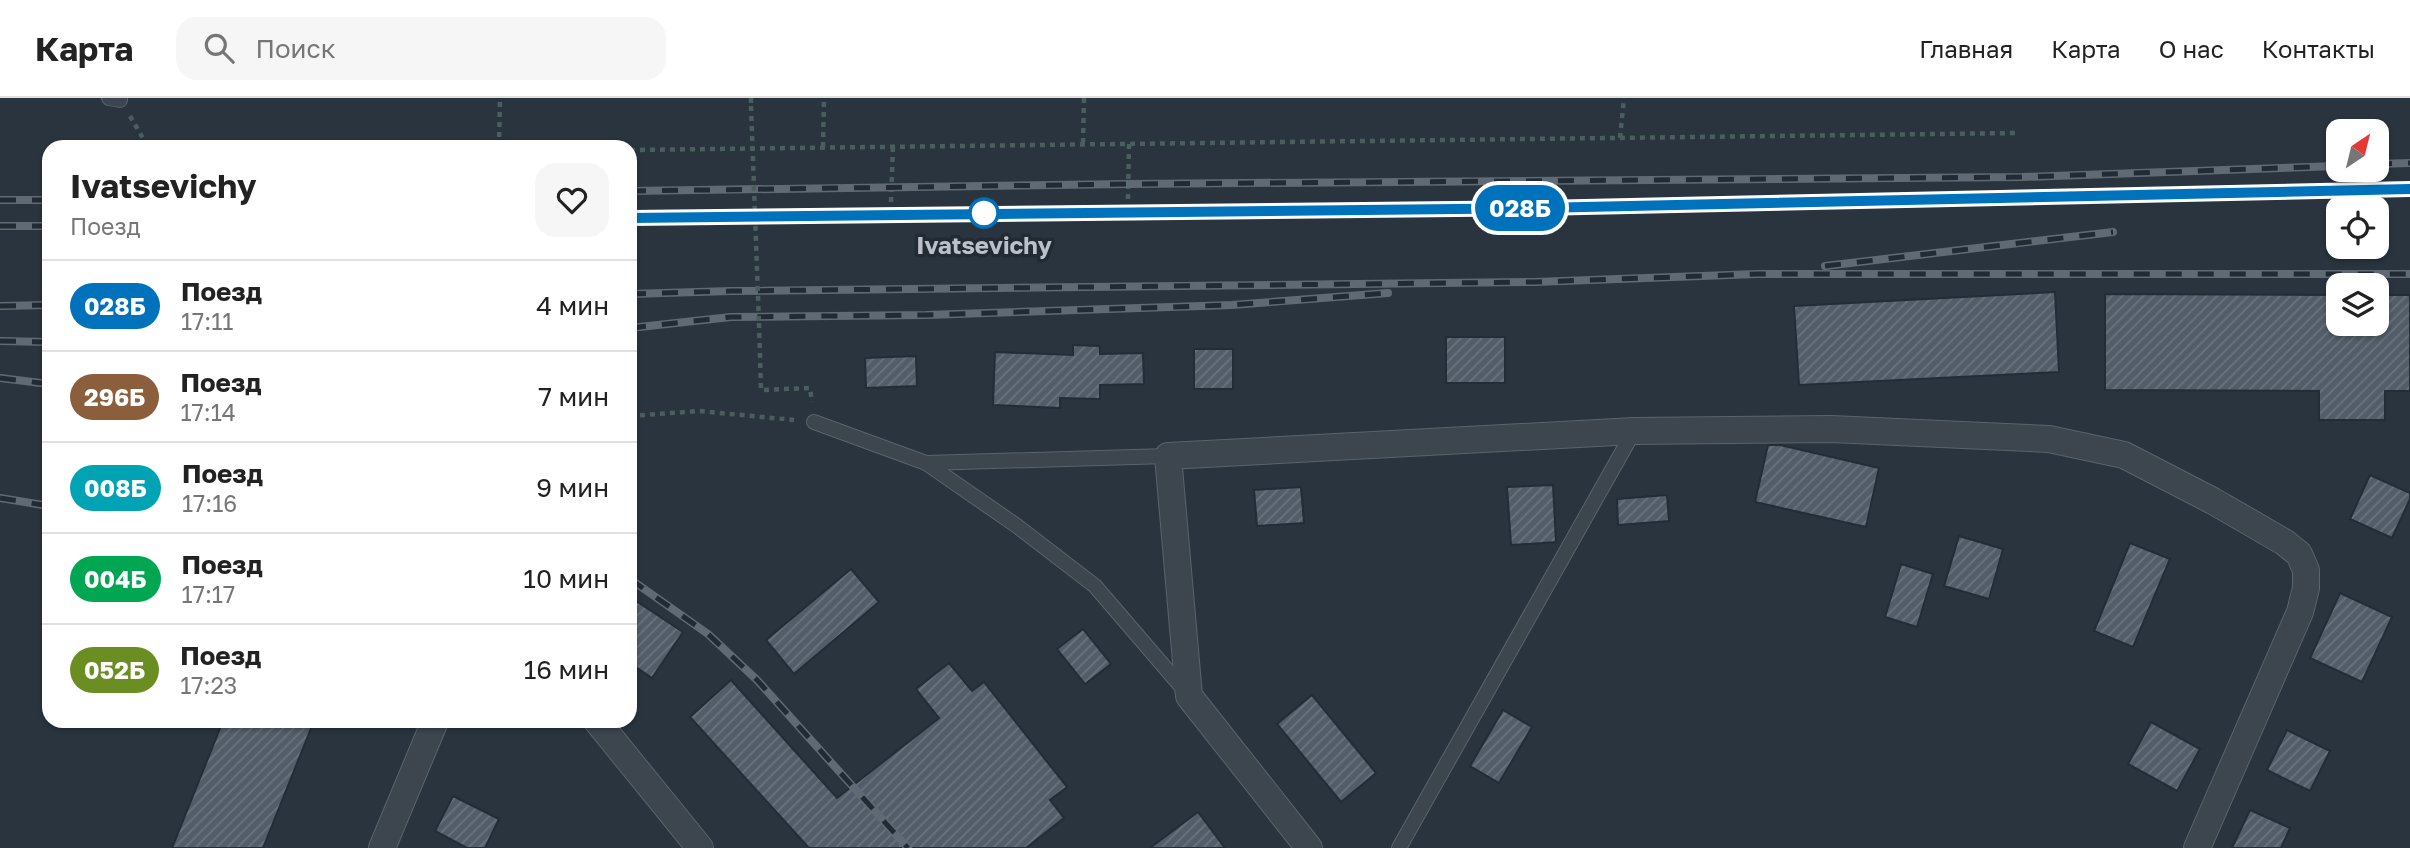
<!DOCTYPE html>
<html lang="ru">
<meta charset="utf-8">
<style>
:root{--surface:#fff;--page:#f6f6f6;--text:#222;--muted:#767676;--line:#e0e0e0}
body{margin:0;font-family:"Golos Text",sans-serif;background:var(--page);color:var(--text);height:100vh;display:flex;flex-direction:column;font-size:26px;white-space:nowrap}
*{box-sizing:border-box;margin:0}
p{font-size:23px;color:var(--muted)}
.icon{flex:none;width:38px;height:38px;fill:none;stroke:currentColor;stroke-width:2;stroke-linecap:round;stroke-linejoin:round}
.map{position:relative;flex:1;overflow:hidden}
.details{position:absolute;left:42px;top:42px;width:595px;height:588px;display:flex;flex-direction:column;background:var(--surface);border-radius:21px;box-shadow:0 2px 5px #0004}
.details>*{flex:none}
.badge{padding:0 14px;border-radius:23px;font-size:24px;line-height:46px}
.needle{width:46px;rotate:35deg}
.buttons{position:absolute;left:2326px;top:21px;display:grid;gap:14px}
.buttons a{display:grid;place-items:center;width:63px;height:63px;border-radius:14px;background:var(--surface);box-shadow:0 2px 5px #0004;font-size:35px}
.map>.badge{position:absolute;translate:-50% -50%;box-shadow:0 0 0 4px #fff}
.round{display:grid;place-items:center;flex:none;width:74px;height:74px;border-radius:21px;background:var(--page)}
.headline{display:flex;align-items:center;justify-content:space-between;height:119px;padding:0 28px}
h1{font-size:33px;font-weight:700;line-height:52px}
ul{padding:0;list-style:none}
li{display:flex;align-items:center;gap:21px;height:91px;padding:0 28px;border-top:2px solid var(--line)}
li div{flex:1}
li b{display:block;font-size:26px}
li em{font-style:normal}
li .badge{min-width:77px;font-weight:700;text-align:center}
header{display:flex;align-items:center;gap:42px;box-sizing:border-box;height:98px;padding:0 35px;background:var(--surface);border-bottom:2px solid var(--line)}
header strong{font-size:33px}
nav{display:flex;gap:38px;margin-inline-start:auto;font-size:24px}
.search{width:490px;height:63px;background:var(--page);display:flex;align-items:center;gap:18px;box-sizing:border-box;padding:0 24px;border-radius:21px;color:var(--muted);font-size:26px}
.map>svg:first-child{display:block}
.building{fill:url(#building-hatch);stroke:#242c36;stroke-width:2}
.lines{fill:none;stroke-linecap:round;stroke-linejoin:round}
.lane-casing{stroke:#5b636c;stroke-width:16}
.street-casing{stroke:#5b636c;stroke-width:28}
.path{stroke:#4b5d5f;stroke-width:4.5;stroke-dasharray:5 5;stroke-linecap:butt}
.lane{stroke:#3d454f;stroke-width:14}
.street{stroke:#3d454f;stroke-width:26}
.rail-casing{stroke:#606a75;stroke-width:8}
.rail{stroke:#222a34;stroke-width:5;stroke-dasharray:16;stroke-linecap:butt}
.path-bridge{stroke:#4b5d5f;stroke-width:4.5;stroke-dasharray:5 5;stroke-linecap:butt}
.line-casing{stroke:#fff;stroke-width:16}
.line{stroke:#0072bc;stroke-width:10}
.stop-dot{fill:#fff;stroke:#0072bc;stroke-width:3.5}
.labels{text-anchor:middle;stroke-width:7;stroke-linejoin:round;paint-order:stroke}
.stop-label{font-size:24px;font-weight:bold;fill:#bac1c9;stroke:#222a34}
</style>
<header>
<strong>Карта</strong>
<div class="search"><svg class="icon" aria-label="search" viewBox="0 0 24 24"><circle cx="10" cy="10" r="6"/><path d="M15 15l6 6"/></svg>Поиск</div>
<nav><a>Главная</a><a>Карта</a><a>О нас</a><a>Контакты</a></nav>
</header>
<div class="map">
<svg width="2410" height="750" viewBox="0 0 2410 750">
<defs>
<pattern id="building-hatch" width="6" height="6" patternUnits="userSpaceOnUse" patternTransform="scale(1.75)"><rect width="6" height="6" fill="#535d69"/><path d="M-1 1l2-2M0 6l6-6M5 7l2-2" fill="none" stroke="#6a727d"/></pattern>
</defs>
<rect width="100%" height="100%" fill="#29343f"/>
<g class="building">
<path d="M2055,194L2059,274L1799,287L1794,208Z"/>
<path d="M2105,196L2338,197V226H2376V197H2410V293H2385V322H2319V293L2105,292Z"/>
<rect x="1446" y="239" width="59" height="46"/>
<path d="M1073,247L1100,248V256L1143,255L1144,286L1100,287V301L1060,300V310L993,307L995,254L1073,257Z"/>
<rect x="1194" y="251" width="39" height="40"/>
<path d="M916,258L917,288L866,290L865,260Z"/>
<path d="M1768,347H1780L1879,370L1866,429L1755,404Z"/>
<path d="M2370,377L2410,395V401L2392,440L2350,421Z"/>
<path d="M1553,387L1556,444L1511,447L1507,389Z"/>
<path d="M1301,389L1304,425L1257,428L1254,392Z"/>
<path d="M1667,397L1669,423L1618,427L1617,401Z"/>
<path d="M1959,438L2003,451L1989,501L1944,488Z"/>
<path d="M2130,445L2170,461L2133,549L2094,533Z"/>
<path d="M1901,466L1933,476L1917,529L1885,519Z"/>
<path d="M851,471L879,504L794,576L766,542Z"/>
<path d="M2340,495L2392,519L2362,584L2310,560Z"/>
<path d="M630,499L683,534L652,580L630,565Z"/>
<path d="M1083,531L1111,566L1085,586L1057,551Z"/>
<path d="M949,565L972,593L984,584L1067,689L1050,702L1064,720L1026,750H809L690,619L731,582L837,700L939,620L916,591Z"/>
<path d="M1312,597L1376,675L1341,704L1277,626Z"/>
<path d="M1503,612L1532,629L1499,685L1470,668Z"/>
<path d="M223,623H314L263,750H172Z"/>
<path d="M2151,624L2200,651L2177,693L2128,666Z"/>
<path d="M2287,632L2330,653L2310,693L2267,672Z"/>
<path d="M453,698L499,721L485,750H467L435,733Z"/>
<path d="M2250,712L2290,730L2281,750H2232Z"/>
<path d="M1198,714L1225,750H1150Z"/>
</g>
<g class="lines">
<g class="lane-casing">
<g id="lane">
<path d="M109,0L120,2"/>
<path d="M814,324L926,365L1168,358"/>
<path d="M926,365L1017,428L1095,488L1186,594"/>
<path d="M1399,750L1634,333"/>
</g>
</g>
<g class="street-casing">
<g id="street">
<path d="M597,623L700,750"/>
<path d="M382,750L435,623"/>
<path d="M1309,750L1189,598L1168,358L1634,333L1831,331L2049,341L2124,357L2213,403L2284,444L2299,456L2306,472V490L2300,514L2197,750"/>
</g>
</g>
<g class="path">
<path d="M751,0V8"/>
<path d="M130,18L148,49"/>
<path d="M1620,40L1624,0"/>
<path d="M1083,45L1084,0"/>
<path d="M499,49L500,0"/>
<path d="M823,49L824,0"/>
<path d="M630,52L2019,35"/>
<path d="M1128,101L1129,45"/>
<path d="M891,104L893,48"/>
<path d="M759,225L761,292L810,290L812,304"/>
<path d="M630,318L699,313L794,322"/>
</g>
<use href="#lane" class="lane"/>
<use href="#street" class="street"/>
<g class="rail-casing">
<g id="rail">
<path d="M2376,66L2410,65"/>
<path d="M630,93L1128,86L2022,79L2338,68"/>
<path d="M0,102H49"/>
<path d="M630,120L1513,110L2410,91"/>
<path d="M0,128H49"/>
<path d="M1825,168L2113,134"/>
<path d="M630,196L731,193L1535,184L1757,176H2410"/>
<path d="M0,208L49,207"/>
<path d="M630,230L731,219L926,217L1232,207L1388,195"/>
<path d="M0,243L49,244"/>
<path d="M0,280L49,286"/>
<path d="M0,400L49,408"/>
<path d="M630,481L708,536L757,582L908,750"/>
</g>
</g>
<use href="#rail" class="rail"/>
<path class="path-bridge" d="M751,8L759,225"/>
</g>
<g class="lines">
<g class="line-casing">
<path id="line" d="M630,120L1538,110L2410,91"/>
</g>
<use href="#line" class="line"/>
</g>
<circle class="stop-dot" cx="984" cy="115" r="14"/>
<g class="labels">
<g class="stop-label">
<text x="984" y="156">Ivatsevichy</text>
</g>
</g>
</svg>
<div class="buttons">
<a><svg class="needle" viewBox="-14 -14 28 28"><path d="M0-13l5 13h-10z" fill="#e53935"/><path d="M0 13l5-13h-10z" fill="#767676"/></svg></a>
<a><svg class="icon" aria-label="locate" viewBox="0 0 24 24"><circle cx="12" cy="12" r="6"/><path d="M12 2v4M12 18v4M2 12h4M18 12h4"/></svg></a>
<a><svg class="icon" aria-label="layers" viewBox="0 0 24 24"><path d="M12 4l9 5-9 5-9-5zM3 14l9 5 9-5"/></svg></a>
</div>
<b class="badge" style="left:1520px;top:110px;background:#0072bc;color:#fff">028Б</b>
<section class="details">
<div class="headline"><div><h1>Ivatsevichy</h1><p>Поезд</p></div><a class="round"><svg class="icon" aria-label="heart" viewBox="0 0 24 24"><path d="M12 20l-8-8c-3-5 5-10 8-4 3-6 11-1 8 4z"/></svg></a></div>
<ul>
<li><span class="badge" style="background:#0072bc;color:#fff">028Б</span><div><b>Поезд</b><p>17:11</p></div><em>4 мин</em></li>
<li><span class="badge" style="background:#8b5e3c;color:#fff">296Б</span><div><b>Поезд</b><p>17:14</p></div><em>7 мин</em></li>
<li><span class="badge" style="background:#00a3b4;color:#fff">008Б</span><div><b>Поезд</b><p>17:16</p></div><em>9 мин</em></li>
<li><span class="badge" style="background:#00a651;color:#fff">004Б</span><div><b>Поезд</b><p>17:17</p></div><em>10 мин</em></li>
<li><span class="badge" style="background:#6b8e23;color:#fff">052Б</span><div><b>Поезд</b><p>17:23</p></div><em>16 мин</em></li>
</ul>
</section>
</div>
